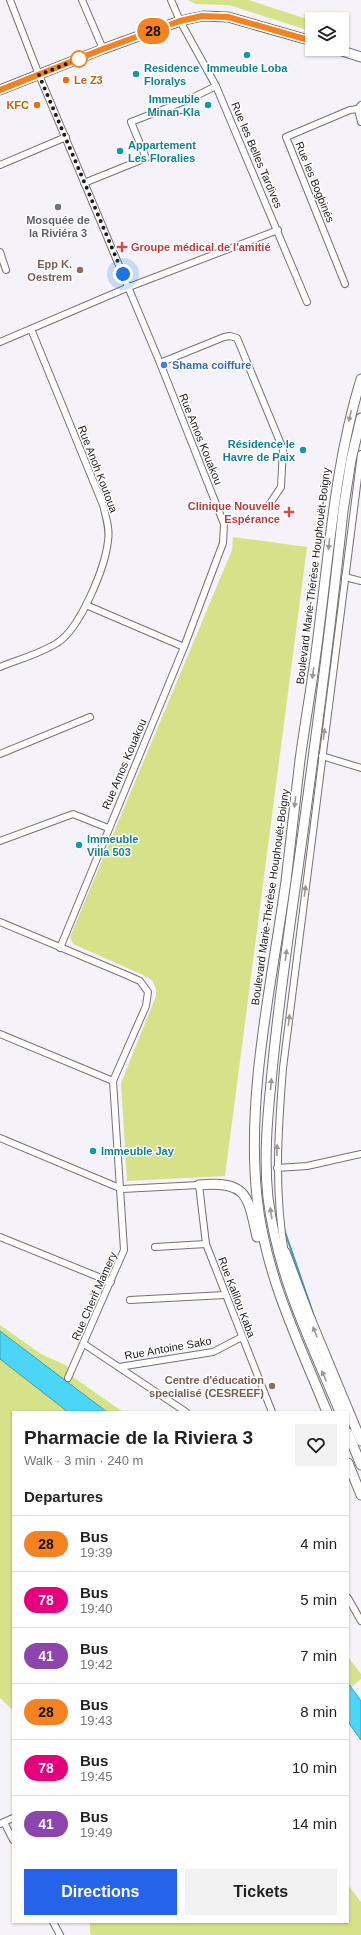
<!DOCTYPE html>
<meta charset="utf-8">
<style>
:root{--surface:#fff;--page:#f2f2f2;--text:#222;--muted:#767676;--line:#e0e0e0;--accent:#2563eb}
body{margin:0;font-family:Helvetica,sans-serif;background:var(--page);color:var(--text);height:100vh;display:flex;flex-direction:column;font-size:15px;white-space:nowrap}
*{box-sizing:border-box;margin:0}
p{font-size:13px;color:var(--muted)}
.icon{flex:none;width:22px;height:22px;fill:none;stroke:currentColor;stroke-width:2;stroke-linecap:round;stroke-linejoin:round}
.map{position:relative;flex:1;overflow:hidden}
.drawer{position:absolute;left:12px;top:1411px;width:337px;height:512px;display:flex;flex-direction:column;background:var(--surface);border-radius:0px;box-shadow:0 1px 3px #0004}
.drawer>*{flex:none}
.badge{padding:0 8px;border-radius:13px;font-size:14px;line-height:26px}
.fabs{position:absolute;left:305px;top:12px;display:grid;gap:8px}
.fabs a{display:grid;place-items:center;width:44px;height:44px;border-radius:0px;background:var(--surface);box-shadow:0 1px 3px #0004;font-size:20px}
.you{position:absolute;width:20px;height:20px;margin:-10px;border:3px solid #fff;border-radius:50%;background:#1a73e8;box-shadow:0 0 0 6px #1a73e833}
.map>.badge{position:absolute;translate:-50% -50%;box-shadow:0 0 0 2px #fff}
h2{padding:0 12px;font-size:15px;line-height:36px}
.round{display:grid;place-items:center;flex:none;width:42px;height:42px;border-radius:0px;background:var(--page)}
.overview{display:flex;align-items:center;justify-content:space-between;height:68px;padding:0 12px}
h1{font-size:19px;font-weight:700;line-height:30px}
.action{display:flex;gap:8px;margin-top:auto;padding:8px 12px}
.action a{flex:1;height:46px;border-radius:0px;background:var(--accent);color:#fff;font-size:16px;font-weight:700;line-height:46px;text-align:center}
.action a+a{background:var(--page);color:var(--text)}
ul{padding:0;list-style:none}
li{display:flex;align-items:center;gap:12px;height:56px;padding:0 12px;border-top:1px solid var(--line)}
li div{flex:1}
li b{display:block;font-size:15px}
li em{font-style:normal}
li .badge{min-width:44px;font-weight:700;text-align:center}
.map>svg:first-child{display:block}
.green{fill:#d5e28a}
.water{fill:#4bd6f8;stroke:#3d9eb6}
.lines{fill:none;stroke-linecap:round;stroke-linejoin:round}
.stream{stroke:#3d9eb6;stroke-width:2}
.street-casing{stroke:#747077;stroke-width:8}
.secondary-casing{stroke:#747077;stroke-width:11}
.street{stroke:#fff;stroke-width:6}
.secondary{stroke:#fff;stroke-width:9}
.oneway{fill:#999899}
.line-casing{stroke:#fff;stroke-width:9}
.line{stroke:#f58220;stroke-width:6}
.walk{stroke:#1c1b1d;stroke-width:4;stroke-dasharray:0 7.2}
.culture-dot{fill:#0f9aa8;stroke:#fff;stroke-width:1.5}
.stop-dot{fill:#fff;stroke:#f58220;stroke-width:2}
.food-dot{fill:#e8710a;stroke:#fff;stroke-width:1.5}
.worship-dot{fill:#6b7280;stroke:#fff;stroke-width:1.5}
.health-dot{fill:#e0444e;stroke:#fff;stroke-width:1.5}
.education-dot{fill:#8d6e63;stroke:#fff;stroke-width:1.5}
.shop-dot{fill:#3f7fe0;stroke:#fff;stroke-width:1.5}
.labels{text-anchor:middle;stroke-width:3;stroke-linejoin:round;paint-order:stroke}
.culture-label{font-size:11px;font-weight:bold;fill:#0d838f;stroke:#fff;text-anchor:start}
.food-label{font-size:11px;font-weight:bold;fill:#c56008;stroke:#fff;text-anchor:start}
.street-label{font-size:11px;fill:#1c1b1d;stroke:#fff}
.worship-label{font-size:11px;font-weight:bold;fill:#5b616d;stroke:#fff}
.health-label{font-size:11px;font-weight:bold;fill:#be3a42;stroke:#fff;text-anchor:start}
.education-label{font-size:11px;font-weight:bold;fill:#785e54;stroke:#fff;text-anchor:end}
.shop-label{font-size:11px;font-weight:bold;fill:#366cbe;stroke:#fff;text-anchor:start}
</style>
<div class="map">
<svg width="361" height="1935" viewBox="0 0 361 1935">
<rect width="100%" height="100%" fill="#f6f2f9"/>
<g class="green">
<path d="M188,0H249L310,20L307,30L229,5L196,4Z"/>
<path d="M233,537L307,547L225,1176L127,1181L121,1083L156,996V989L152,980L143,975L73,944L70,937L232,550Z"/>
<path d="M0,1325L41,1354L65,1365L75,1372L73,1377L123,1412H13V1710L0,1698Z"/>
<path d="M348,1657L361,1674V1679L348,1690Z"/>
<path d="M348,1885L361,1902V1935H92L90,1933V1922H348Z"/>
</g>
<g class="water">
<path d="M0,1331L107,1412H68L0,1359Z"/>
<path d="M348,1683L361,1701V1740L348,1722Z"/>
</g>
<g class="lines">
<path class="stream" d="M284,1229L315,1319"/>
<g class="street-casing">
<g id="street">
<path d="M10,0L39,75L160,363L224,524L223,543L184,647L60,948"/>
<path d="M82,0L103,49"/>
<path d="M171,0L180,21L216,86L307,302"/>
<path d="M361,105L358,109L361,122"/>
<path d="M0,165L66,137"/>
<path d="M84,183L146,158L131,122L190,99L216,86"/>
<path d="M0,252L6,270"/>
<path d="M345,284L286,137L350,110L358,109"/>
<path d="M0,342L129,287L278,230"/>
<path d="M160,363L224,337L230,336L237,338L283,449L281,487L269,505"/>
<path d="M345,577L361,581"/>
<path d="M86,605L184,647"/>
<path d="M0,667C17,660 42,653 57,643C80,629 105,568 108,541C110,529 106,517 103,505L31,329"/>
<path d="M0,754L90,717"/>
<path d="M322,756L361,768"/>
<path d="M0,841L73,814L108,828"/>
<path d="M0,922L129,976L140,981L148,992L146,1006L113,1081L124,1250L68,1378"/>
<path d="M0,1034L113,1081"/>
<path d="M0,1138L122,1189L199,1185L206,1244L272,1412"/>
<path d="M277,1168L307,1166L361,1154"/>
<path d="M0,1237L111,1282"/>
<path d="M155,1247L206,1244"/>
<path d="M285,1254C274,1191 278,1132 283,1068L361,454"/>
<path d="M130,1300L225,1295"/>
<path d="M84,1344L186,1412"/>
<path d="M119,1367L213,1352L242,1337"/>
<path d="M348,1598L361,1621"/>
<path d="M4,1822L13,1818"/>
<path d="M0,1824L4,1822L13,1840"/>
<path d="M53,1922L60,1935"/>
</g>
</g>
<g class="secondary-casing">
<g id="secondary">
<path d="M336,49L361,57"/>
<path d="M0,90L103,49L180,21L203,16L228,17L312,41"/>
<path d="M199,1185C248,1180 248,1197 257,1237"/>
<path d="M285,1252L309,1316L361,1441"/>
<path d="M327,1412C298,1340 265,1275 257,1197C246,1095 272,982 286,881C291,841 295,800 300,760C306,716 314,673 319,629C330,544 336,460 361,379"/>
<path d="M340,1412C310,1340 278,1277 268,1198C264,1160 267,1122 271,1083C276,1025 284,967 292,910C311,777 329,644 343,511L351,460L361,418"/>
<path d="M348,1433L361,1465"/>
<path d="M348,1463L361,1495"/>
</g>
</g>
<use href="#street" class="street"/>
<use href="#secondary" class="secondary"/>
</g>
<defs><path id="oneway-solid" d="M-6-.8H1V-3.2L6.5 0L1 3.2V.8H-6Z"/></defs>
<g class="oneway">
<use href="#oneway-solid" transform="translate(350 416) rotate(103)"/>
<use href="#oneway-solid" transform="translate(329 544) rotate(97)"/>
<use href="#oneway-solid" transform="translate(313 673) rotate(98)"/>
<use href="#oneway-solid" transform="translate(324 734) rotate(-83)"/>
<use href="#oneway-solid" transform="translate(295 802) rotate(97)"/>
<use href="#oneway-solid" transform="translate(305 891) rotate(-83)"/>
<use href="#oneway-solid" transform="translate(286 955) rotate(-82)"/>
<use href="#oneway-solid" transform="translate(289 1020) rotate(-83)"/>
<use href="#oneway-solid" transform="translate(271 1084) rotate(-85)"/>
<use href="#oneway-solid" transform="translate(277 1150) rotate(-89)"/>
<use href="#oneway-solid" transform="translate(271 1213) rotate(-99)"/>
<use href="#oneway-solid" transform="translate(315 1332) rotate(-112)"/>
<use href="#oneway-solid" transform="translate(324 1376) rotate(-114)"/>
</g>
<g class="lines">
<g class="line-casing">
<path id="line" d="M0,90L103,49L180,21L202,16L228,17L312,41"/>
</g>
<use href="#line" class="line"/>
<path class="walk" d="M79,59L39,75L123,274"/>
</g>
<g class="culture-dot">
<circle cx="247" cy="55" r="4"/>
<circle cx="136" cy="74" r="4"/>
<circle cx="208" cy="105" r="4"/>
<circle cx="120" cy="151" r="4"/>
<circle cx="303" cy="450" r="4"/>
<circle cx="79" cy="845" r="4"/>
<circle cx="93" cy="1151" r="4"/>
</g>
<circle class="stop-dot" cx="79" cy="59" r="8"/>
<g class="food-dot">
<circle cx="66" cy="80" r="4"/>
<circle cx="37" cy="105" r="4"/>
</g>
<circle class="worship-dot" cx="58" cy="207" r="4"/>
<g class="health-dot">
<path d="M120 241h4v4h4v4h-4v4h-4v-4h-4v-4h4z"/>
<path d="M287 506h4v4h4v4h-4v4h-4v-4h-4v-4h4z"/>
</g>
<g class="education-dot">
<circle cx="80" cy="270" r="4"/>
<circle cx="272" cy="1386" r="4"/>
</g>
<circle class="shop-dot" cx="164" cy="365" r="4"/>
<g class="labels">
<g class="culture-label">
<text x="144" y="72">Residence<tspan x="144" dy="13">Floralys</tspan></text>
<text x="247" y="72" text-anchor="middle">Immeuble Loba</text>
<text x="200" y="103" text-anchor="end">Immeuble<tspan x="200" dy="13">Minan-Kla</tspan></text>
<text x="128" y="149">Appartement<tspan x="128" dy="13">Les Floralies</tspan></text>
<text x="295" y="448" text-anchor="end">Résidence le<tspan x="295" dy="13">Havre de Paix</tspan></text>
<text x="87" y="843">Immeuble<tspan x="87" dy="13">Villa 503</tspan></text>
<text x="101" y="1155">Immeuble Jay</text>
</g>
<g class="food-label">
<text x="74" y="84">Le Z3</text>
<text x="29" y="109" text-anchor="end">KFC</text>
</g>
<g class="street-label">
<text transform="translate(257 155) rotate(67)" y="4">Rue les Belles Tardives</text>
<text transform="translate(315 182) rotate(68)" y="4">Rue les Bogbinés</text>
<text transform="translate(201 439) rotate(68)" y="4">Rue Amos Kouakou</text>
<text transform="translate(98 469) rotate(69)" y="4">Rue Anoh Koutoua</text>
<text transform="translate(313 576) rotate(-83)" y="4">Boulevard Marie-Thérèse Houphouët-Boigny</text>
<text transform="translate(124 764) rotate(-67)" y="4">Rue Amos Kouakou</text>
<text transform="translate(270 897) rotate(-82)" y="4">Boulevard Marie-Thérèse Houphouët-Boigny</text>
<text transform="translate(94 1296) rotate(-66)" y="4">Rue Cherif Mamery</text>
<text transform="translate(237 1297) rotate(69)" y="4">Rue Kalilou Kaba</text>
<text transform="translate(168 1348) rotate(-10)" y="4">Rue Antoine Sako</text>
</g>
<g class="worship-label">
<text x="58" y="224">Mosquée de<tspan x="58" dy="13">la Riviéra 3</tspan></text>
</g>
<g class="health-label">
<text x="131" y="251">Groupe médical de l'amitié</text>
<text x="280" y="510" text-anchor="end">Clinique Nouvelle<tspan x="280" dy="13">Espérance</tspan></text>
</g>
<g class="education-label">
<text x="72" y="268">Epp K.<tspan x="72" dy="13">Oestrem</tspan></text>
<text x="264" y="1384">Centre d'éducation<tspan x="264" dy="13">specialisé (CESREEF)</tspan></text>
</g>
<g class="shop-label">
<text x="172" y="369">Shama coiffure</text>
</g>
</g>
</svg>
<div class="fabs">
<a><svg class="icon" aria-label="layers" viewBox="0 0 24 24"><path d="M12 4l9 5-9 5-9-5zM3 14l9 5 9-5"/></svg></a>
</div>
<div class="you" style="left:123px;top:274px"></div>
<b class="badge" style="left:153px;top:31px;background:#f58220;color:#111">28</b>
<section class="drawer">
<div class="overview"><div><h1>Pharmacie de la Riviera 3</h1><p>Walk · 3 min · 240 m</p></div><a class="round"><svg class="icon" aria-label="heart" viewBox="0 0 24 24"><path d="M12 20l-8-8c-3-5 5-10 8-4 3-6 11-1 8 4z"/></svg></a></div>
<h2>Departures</h2>
<ul>
<li><span class="badge" style="background:#f58220;color:#111">28</span><div><b>Bus</b><p>19:39</p></div><em>4 min</em></li>
<li><span class="badge" style="background:#e6007e;color:#fff">78</span><div><b>Bus</b><p>19:40</p></div><em>5 min</em></li>
<li><span class="badge" style="background:#8e44ad;color:#fff">41</span><div><b>Bus</b><p>19:42</p></div><em>7 min</em></li>
<li><span class="badge" style="background:#f58220;color:#111">28</span><div><b>Bus</b><p>19:43</p></div><em>8 min</em></li>
<li><span class="badge" style="background:#e6007e;color:#fff">78</span><div><b>Bus</b><p>19:45</p></div><em>10 min</em></li>
<li><span class="badge" style="background:#8e44ad;color:#fff">41</span><div><b>Bus</b><p>19:49</p></div><em>14 min</em></li>
</ul>
<div class="action"><a>Directions</a><a>Tickets</a></div>
</section>
</div>
